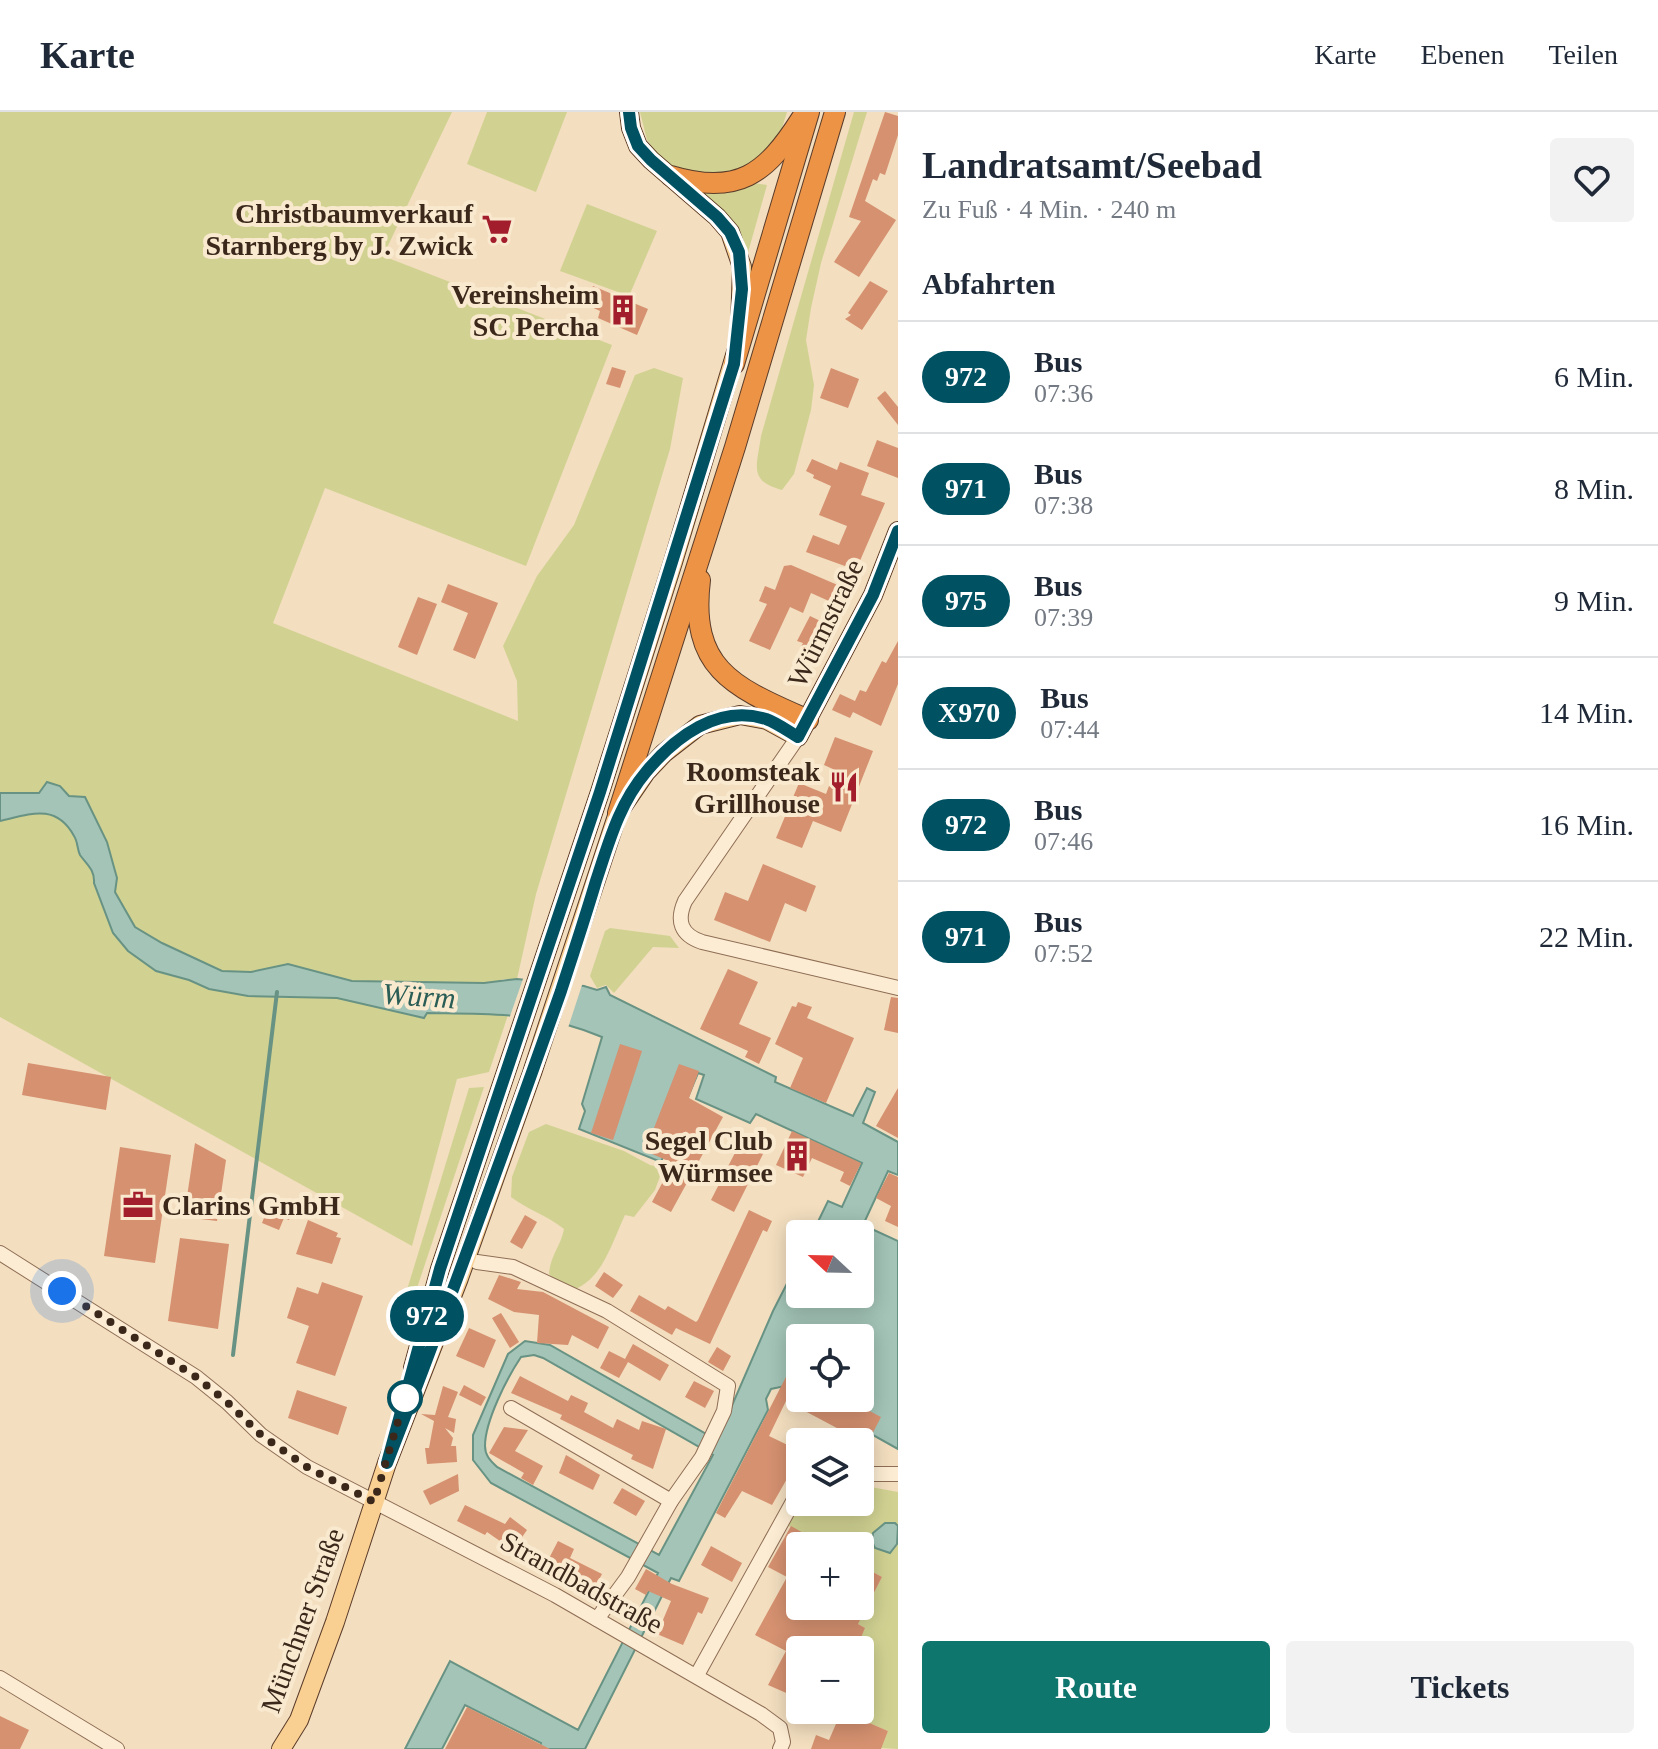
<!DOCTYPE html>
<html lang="de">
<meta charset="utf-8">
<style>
:root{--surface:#fff;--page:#f2f2f3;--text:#1f2937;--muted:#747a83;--line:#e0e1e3;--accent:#0f766e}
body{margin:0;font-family:Georgia,serif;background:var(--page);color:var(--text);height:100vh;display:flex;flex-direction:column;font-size:30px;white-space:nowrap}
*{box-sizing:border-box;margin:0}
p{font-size:26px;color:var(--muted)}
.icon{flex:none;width:44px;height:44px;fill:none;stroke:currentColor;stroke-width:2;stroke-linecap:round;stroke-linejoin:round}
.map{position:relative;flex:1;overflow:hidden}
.drawer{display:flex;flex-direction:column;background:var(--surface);width:760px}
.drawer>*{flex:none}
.badge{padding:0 16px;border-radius:26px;font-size:28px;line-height:52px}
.needle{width:52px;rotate:292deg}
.controls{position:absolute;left:786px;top:1108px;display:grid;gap:16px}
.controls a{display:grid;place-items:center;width:88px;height:88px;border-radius:8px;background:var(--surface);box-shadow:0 4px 20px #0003;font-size:40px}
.you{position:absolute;width:40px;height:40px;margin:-20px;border:6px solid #fff;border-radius:50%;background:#1a73e8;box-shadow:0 0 0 12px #1a73e833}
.map>.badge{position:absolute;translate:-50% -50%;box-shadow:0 0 0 4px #fff}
h2{padding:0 24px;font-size:30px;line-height:72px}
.round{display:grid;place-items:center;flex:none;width:84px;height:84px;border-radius:8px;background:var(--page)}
.headline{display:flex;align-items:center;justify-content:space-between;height:136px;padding:0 24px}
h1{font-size:38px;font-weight:600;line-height:60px}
.cta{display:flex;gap:16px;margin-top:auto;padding:16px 24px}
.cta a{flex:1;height:92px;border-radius:8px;background:var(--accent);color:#fff;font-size:32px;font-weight:600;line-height:92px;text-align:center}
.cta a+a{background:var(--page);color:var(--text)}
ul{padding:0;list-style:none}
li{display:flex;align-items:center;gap:24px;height:112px;padding:0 24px;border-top:2px solid var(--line)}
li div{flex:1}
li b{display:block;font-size:30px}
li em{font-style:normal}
li .badge{min-width:88px;font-weight:700;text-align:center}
header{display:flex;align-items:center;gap:48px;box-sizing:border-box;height:112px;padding:0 40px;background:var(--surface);border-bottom:2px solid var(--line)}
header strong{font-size:38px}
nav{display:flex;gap:44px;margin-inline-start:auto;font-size:28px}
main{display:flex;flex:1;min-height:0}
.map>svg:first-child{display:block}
.green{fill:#d1d292}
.water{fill:#a3c4b7;stroke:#689384;stroke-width:2;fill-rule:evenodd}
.pier{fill:#f3debf}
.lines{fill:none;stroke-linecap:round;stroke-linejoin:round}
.stream{stroke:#689384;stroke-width:4}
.building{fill:#d59170}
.minor-casing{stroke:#8e6e55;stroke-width:16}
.major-casing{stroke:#5b3c2a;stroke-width:20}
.highway-casing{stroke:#5b3c2a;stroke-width:22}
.minor{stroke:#fcecd3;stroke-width:14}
.major{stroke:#fad092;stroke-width:18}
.highway{stroke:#ec9345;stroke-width:20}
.line-casing{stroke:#fff;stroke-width:18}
.line{stroke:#005262;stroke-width:12}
.walk{stroke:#3b281b;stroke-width:8;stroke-dasharray:0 14.4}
.stop-dot{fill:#fff;stroke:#005262;stroke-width:4}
.labels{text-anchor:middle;stroke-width:8;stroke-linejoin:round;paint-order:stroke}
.poi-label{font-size:28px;font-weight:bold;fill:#3b281b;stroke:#f9e9cf;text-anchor:end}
.street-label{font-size:28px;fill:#3b281b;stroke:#f9e9cf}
.water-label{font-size:30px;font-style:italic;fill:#295d55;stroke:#f9e9cf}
</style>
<header>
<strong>Karte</strong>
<nav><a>Karte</a><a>Ebenen</a><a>Teilen</a></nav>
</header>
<main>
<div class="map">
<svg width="898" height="1637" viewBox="0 0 898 1637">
<rect width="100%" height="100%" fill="#f3debf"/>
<g class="green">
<path d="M0,0H452L383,144L612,233L526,454L325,376L273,511L518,609L517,569L503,534L537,464L574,413L635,263L654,256L683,266L670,337L536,782L517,867H502L474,901L508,903L489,960L457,967L412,1134L0,905Z"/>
<path d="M487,0H567L536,80L467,52Z"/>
<path d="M640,0H787L782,16L772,33L741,60L686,63L662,48L647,28Z"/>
<path d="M854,0H867L821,151L811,196L806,228L814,273L811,298L794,362L782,378C748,369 757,354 761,324Z"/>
<path d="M753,71L767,73L747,144C733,111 725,98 694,76Z"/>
<path d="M587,92L657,119L629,184L560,159Z"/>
<path d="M610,816L670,824L679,836L653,835L614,881L606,873L597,876L590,864L605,819Z"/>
<path d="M484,975L403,1218L398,1207L469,976Z"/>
<path d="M546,1012L624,1039L650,1053L663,1056L655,1078L634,1105L625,1103C612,1130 603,1167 573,1178L560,1173L549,1162C550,1144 561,1134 564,1117C547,1103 528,1098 511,1085L512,1065L529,1020Z"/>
<path d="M860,1373L898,1380V1637L881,1636L888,1619L867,1610L870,1601L860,1596V1538H856L865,1516L858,1512L882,1465L860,1453V1434H826L787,1413L800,1390H860Z"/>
</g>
<g class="water">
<path d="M47,670L60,674L69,684L85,685L107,730L117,766L115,780L135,815L162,831L222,859L251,860L288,852L352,869L484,871L517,867L584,874L597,878L606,875L610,883L776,965L775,970L853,1004L867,976L875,980L863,1011L898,1030V1063L888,1059L863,1113L898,1129V1337L807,1286H860V1226H800V1282L785,1274L771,1277L766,1287L768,1298L679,1469L671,1466L585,1637H539L541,1631L465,1593L442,1637H405L450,1549L578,1618L658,1461L491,1371L473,1348V1323L508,1242L525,1229L550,1233L717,1328L773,1199L800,1146V1182H860V1122H812L828,1089L842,1095L862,1051L756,1002L750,1011L696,987L704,963L698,961L661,1050L579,1017L585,999L582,992L602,925C544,900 489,902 427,901L424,906L337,886L248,884L209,877L189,868L156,859L128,839L113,821L94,771C95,758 87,753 80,743C77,737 78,730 74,724C56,691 30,702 0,709V681H39ZM534,1243L543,1246L713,1343L659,1443L497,1355C491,1349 485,1344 485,1334C485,1309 507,1266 521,1245Z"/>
<path d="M885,1411H895L898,1414L897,1432L890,1441L875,1436L872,1430L873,1421Z"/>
</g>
<path class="pier" d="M524,864L583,870L568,916L547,911L509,907Z"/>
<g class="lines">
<path class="stream" d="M233,1243L277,880"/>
</g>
<g class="building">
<path d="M885,0L898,4V23L885,63L880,61L877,69L873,67L865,89L896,108L859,165L834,150L861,109L849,105Z"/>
<path d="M870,169L888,179L862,218L845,207L851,203L848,201Z"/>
<path d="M593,174L648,197L637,223L598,206L600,199L585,192Z"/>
<path d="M612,255L626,259L620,276L606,272Z"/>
<path d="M831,256L859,267L848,296L820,286Z"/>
<path d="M885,279L898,295V313L877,286Z"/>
<path d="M877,328L898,336V366L867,354Z"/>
<path d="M812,347L837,358L840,350L869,361L861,383L885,391L856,458L806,440L813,423L839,433L847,414L819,403L831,374L813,366L814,363L806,359Z"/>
<path d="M791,453L847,477L840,494L811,481L803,501L790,495L770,538L749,529L767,492L759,489L765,474L775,478L784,454Z"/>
<path d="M448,472L498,491L475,547L453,538L468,501L441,490Z"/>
<path d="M418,485L437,492L417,543L398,535Z"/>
<path d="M810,504L835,516L821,544L801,535L803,531L797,529Z"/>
<path d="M898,529V572L881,614L853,600L850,606L832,598L840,582L855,589L860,578L866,580L882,549L886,551Z"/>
<path d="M835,625L873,639L841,720L813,709L802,736L776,726L799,671L826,682L835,658L824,653Z"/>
<path d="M763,752L816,774L806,800L785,791L770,830L714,808L725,780L748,789Z"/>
<path d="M728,857L758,870L739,912L771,926L759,952L745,945L748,939L700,917Z"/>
<path d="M891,885L898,886V921L884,918Z"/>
<path d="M798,890L812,895L807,906L854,926L826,991L790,976L803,946L775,932L792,894L796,895Z"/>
<path d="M620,932L642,939L613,1028L591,1021Z"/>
<path d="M28,951L111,965L106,998L22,983Z"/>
<path d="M679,952L699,959L689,986L723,1005L671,1100L652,1090L673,1051L645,1039Z"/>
<path d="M898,976V1026L876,1014Z"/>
<path d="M792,1019L861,1051L850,1074L840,1069L844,1060L812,1046L803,1065L776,1053Z"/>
<path d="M742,1027L765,1038L734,1100L711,1088Z"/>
<path d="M195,1031L226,1048L217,1109L184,1105Z"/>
<path d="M120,1035L171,1043L155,1151L104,1144Z"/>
<path d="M889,1061L898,1065V1115L885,1109L891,1094L876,1086Z"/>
<path d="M273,1083L295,1092L289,1108L284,1106L279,1118L262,1111Z"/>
<path d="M749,1098L772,1109L767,1120L763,1118L710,1232L676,1216L672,1223L630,1199L639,1183L665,1198L668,1194L696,1210L698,1208Z"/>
<path d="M525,1103L537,1110L522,1137L510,1130Z"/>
<path d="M308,1108L338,1121L336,1125L341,1126L332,1152L296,1142Z"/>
<path d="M180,1126L229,1132L218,1217L168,1209Z"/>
<path d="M604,1160L623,1173L613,1186L595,1174Z"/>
<path d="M499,1163L521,1170L517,1177L543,1180L609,1215L598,1237L572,1223L568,1233L537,1231L539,1203L514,1200L488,1187Z"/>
<path d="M322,1170L363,1184L335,1264L296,1251L309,1214L287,1206L297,1175L318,1182Z"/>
<path d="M501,1201L519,1230L510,1236L492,1206Z"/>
<path d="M469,1216L496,1228L484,1256L456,1244Z"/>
<path d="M633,1232L669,1253L660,1269L628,1250L619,1266L600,1256L609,1239L625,1247Z"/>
<path d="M717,1235L731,1244L723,1259L708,1250Z"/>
<path d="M790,1257L800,1262V1286H845L881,1305L867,1332L786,1289L769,1324L800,1339L788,1365L772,1393L742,1379L725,1406L716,1401Z"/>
<path d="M520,1264L568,1289L571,1283L588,1291L584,1300L613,1316L617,1307L639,1318L642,1309L666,1317L653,1357L631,1347L633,1343L560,1307L562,1303L511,1281Z"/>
<path d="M694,1269L714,1279L705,1296L685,1285Z"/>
<path d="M464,1273L486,1285L481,1294L459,1283Z"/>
<path d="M443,1274L458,1280L448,1305L456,1307L454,1321L445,1316L453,1326L451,1334H456L457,1350L427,1352L425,1336H429L434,1309L421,1302L435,1303Z"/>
<path d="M297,1278L347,1295L338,1323L288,1306Z"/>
<path d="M504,1315L528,1318L515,1339L543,1354L533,1373L521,1366L524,1361L489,1341Z"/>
<path d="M566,1343L600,1363L593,1378L559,1361Z"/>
<path d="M458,1362L459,1379L430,1393L423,1379Z"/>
<path d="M622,1376L645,1389L636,1404L613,1391Z"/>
<path d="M465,1393L505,1412L510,1405L527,1418L513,1438L487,1420L485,1423L457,1409Z"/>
<path d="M791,1414L826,1434H800V1494H860V1453L882,1465L858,1512L865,1516L856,1538H800V1587L768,1573L786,1539L755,1523L787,1465L768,1455Z"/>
<path d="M558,1429L574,1437L570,1446L602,1462L592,1481L545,1454Z"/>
<path d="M711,1434L742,1451L732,1470L701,1453Z"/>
<path d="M646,1457L672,1472L709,1486L702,1502L698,1500L683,1533L657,1522L671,1489L648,1479L646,1483L635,1477Z"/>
<path d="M467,1595L550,1637H445Z"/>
<path d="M842,1598H863L870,1601L867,1610L888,1619L881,1637H811L816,1623L829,1628Z"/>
<path d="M0,1604L29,1618L20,1637H0Z"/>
</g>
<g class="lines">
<g class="minor-casing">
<g id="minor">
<path d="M798,625L685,789C676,809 681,823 702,830L898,876"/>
<path d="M0,1141L196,1265L227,1290L261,1323L307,1355L555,1483L761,1602L780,1616L783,1630L780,1637"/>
<path d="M477,1150L513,1155L607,1199L728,1274L724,1299L702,1345L671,1389L628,1465L597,1507"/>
<path d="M511,1296L671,1389"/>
<path d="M860,1362H898"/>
<path d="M697,1563L800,1377"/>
<path d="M0,1566L117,1637"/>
</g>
</g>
<g class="major-casing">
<g id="major">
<path d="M629,0L631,16L638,34L651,48L717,105L730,120L742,155L740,214"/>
<path d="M413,1256L440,1157L600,680L673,450L736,240"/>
<path d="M281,1637L299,1608L335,1510L387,1351L459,1166L532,961L618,701L646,660L664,641L700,613L740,603L767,608L798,625L873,483L898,419"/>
</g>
</g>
<g class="highway-casing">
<g id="highway">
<path d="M671,64C738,84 766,62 801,7"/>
<path d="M734,252L809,0"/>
<path d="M700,468C689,559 736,576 808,608"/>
<path d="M618,701L735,335L835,0"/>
</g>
</g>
<use href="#minor" class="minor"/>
<use href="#major" class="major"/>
<use href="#highway" class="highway"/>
</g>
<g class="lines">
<g class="line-casing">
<path id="line" d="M629,0L631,16L638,34L651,48L717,105L730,120L739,140L742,177L734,252L600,680L440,1157L387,1351C448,1195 505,1037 561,879C573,842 585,806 596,769C609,730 619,692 646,660C675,625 718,592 766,607C777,611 788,619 798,625L873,483L898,419"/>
</g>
<use href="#line" class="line"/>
<path class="walk" d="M62,1179L196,1265L227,1290L261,1323L307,1355L374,1390L408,1276L405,1286"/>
</g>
<defs>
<g id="supermarket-bare" transform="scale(2.4)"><path d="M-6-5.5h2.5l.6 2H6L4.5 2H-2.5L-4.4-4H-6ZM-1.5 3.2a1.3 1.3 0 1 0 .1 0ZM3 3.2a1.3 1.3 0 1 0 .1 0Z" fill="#a31e2c" stroke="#f9e9cf" stroke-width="2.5" paint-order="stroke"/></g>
<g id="building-bare" transform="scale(2.4)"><path d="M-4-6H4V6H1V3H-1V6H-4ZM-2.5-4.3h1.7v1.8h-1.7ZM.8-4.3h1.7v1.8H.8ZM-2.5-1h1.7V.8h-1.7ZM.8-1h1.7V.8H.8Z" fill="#a31e2c" stroke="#f9e9cf" stroke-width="2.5" paint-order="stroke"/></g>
<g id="restaurant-bare" transform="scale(2.4)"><path d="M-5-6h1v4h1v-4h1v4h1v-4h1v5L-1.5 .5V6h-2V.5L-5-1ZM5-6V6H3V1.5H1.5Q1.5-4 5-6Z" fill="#a31e2c" stroke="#f9e9cf" stroke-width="2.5" paint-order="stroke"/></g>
<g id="office-bare" transform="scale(2.4)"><path d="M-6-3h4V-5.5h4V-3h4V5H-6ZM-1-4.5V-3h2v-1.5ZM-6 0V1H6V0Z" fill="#a31e2c" stroke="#f9e9cf" stroke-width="2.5" paint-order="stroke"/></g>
</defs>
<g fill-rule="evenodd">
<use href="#supermarket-bare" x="497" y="117"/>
<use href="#building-bare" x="623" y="198"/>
<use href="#restaurant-bare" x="844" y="675"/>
<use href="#building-bare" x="797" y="1044"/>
<use href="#office-bare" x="138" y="1093"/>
</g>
<circle class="stop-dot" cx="405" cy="1286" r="16"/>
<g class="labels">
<g class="poi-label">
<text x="473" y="111">Christbaumverkauf<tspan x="473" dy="32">Starnberg by J. Zwick</tspan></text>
<text x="599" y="192">Vereinsheim<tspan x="599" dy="32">SC Percha</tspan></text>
<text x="820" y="669">Roomsteak<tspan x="820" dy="32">Grillhouse</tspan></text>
<text x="773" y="1038">Segel Club<tspan x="773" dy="32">Würmsee</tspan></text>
<text x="162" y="1103" text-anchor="start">Clarins GmbH</text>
</g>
<g class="street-label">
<text transform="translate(825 511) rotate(-64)" y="10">Würmstraße</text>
<text transform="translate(582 1470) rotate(29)" y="10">Strandbadstraße</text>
<text transform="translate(302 1508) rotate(-70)" y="10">Münchner Straße</text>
</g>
<g class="water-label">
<text transform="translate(419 884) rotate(4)" y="10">Würm</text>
</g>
</g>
</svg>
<div class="controls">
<a><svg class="needle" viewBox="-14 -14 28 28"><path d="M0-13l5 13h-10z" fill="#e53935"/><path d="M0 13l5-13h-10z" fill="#747a83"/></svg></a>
<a><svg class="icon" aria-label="locate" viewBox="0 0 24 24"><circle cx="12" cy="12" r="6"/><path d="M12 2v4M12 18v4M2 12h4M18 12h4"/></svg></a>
<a><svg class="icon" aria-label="layers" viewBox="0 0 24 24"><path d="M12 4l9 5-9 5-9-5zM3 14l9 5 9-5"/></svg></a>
<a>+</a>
<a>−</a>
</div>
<div class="you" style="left:62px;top:1179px"></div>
<b class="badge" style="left:427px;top:1204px;background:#005262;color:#fff">972</b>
</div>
<section class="drawer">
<div class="headline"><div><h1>Landratsamt/Seebad</h1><p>Zu Fuß · 4 Min. · 240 m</p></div><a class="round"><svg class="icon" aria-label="heart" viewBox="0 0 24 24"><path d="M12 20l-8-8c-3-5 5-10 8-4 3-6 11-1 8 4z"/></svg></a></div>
<h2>Abfahrten</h2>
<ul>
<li><span class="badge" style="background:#005262;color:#fff">972</span><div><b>Bus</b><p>07:36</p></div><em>6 Min.</em></li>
<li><span class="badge" style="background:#005262;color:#fff">971</span><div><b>Bus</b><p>07:38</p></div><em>8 Min.</em></li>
<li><span class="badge" style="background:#005262;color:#fff">975</span><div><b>Bus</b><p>07:39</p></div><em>9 Min.</em></li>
<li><span class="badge" style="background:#005262;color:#fff">X970</span><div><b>Bus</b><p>07:44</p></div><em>14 Min.</em></li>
<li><span class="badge" style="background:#005262;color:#fff">972</span><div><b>Bus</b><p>07:46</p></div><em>16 Min.</em></li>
<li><span class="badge" style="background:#005262;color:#fff">971</span><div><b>Bus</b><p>07:52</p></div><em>22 Min.</em></li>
</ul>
<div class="cta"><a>Route</a><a>Tickets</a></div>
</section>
</main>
